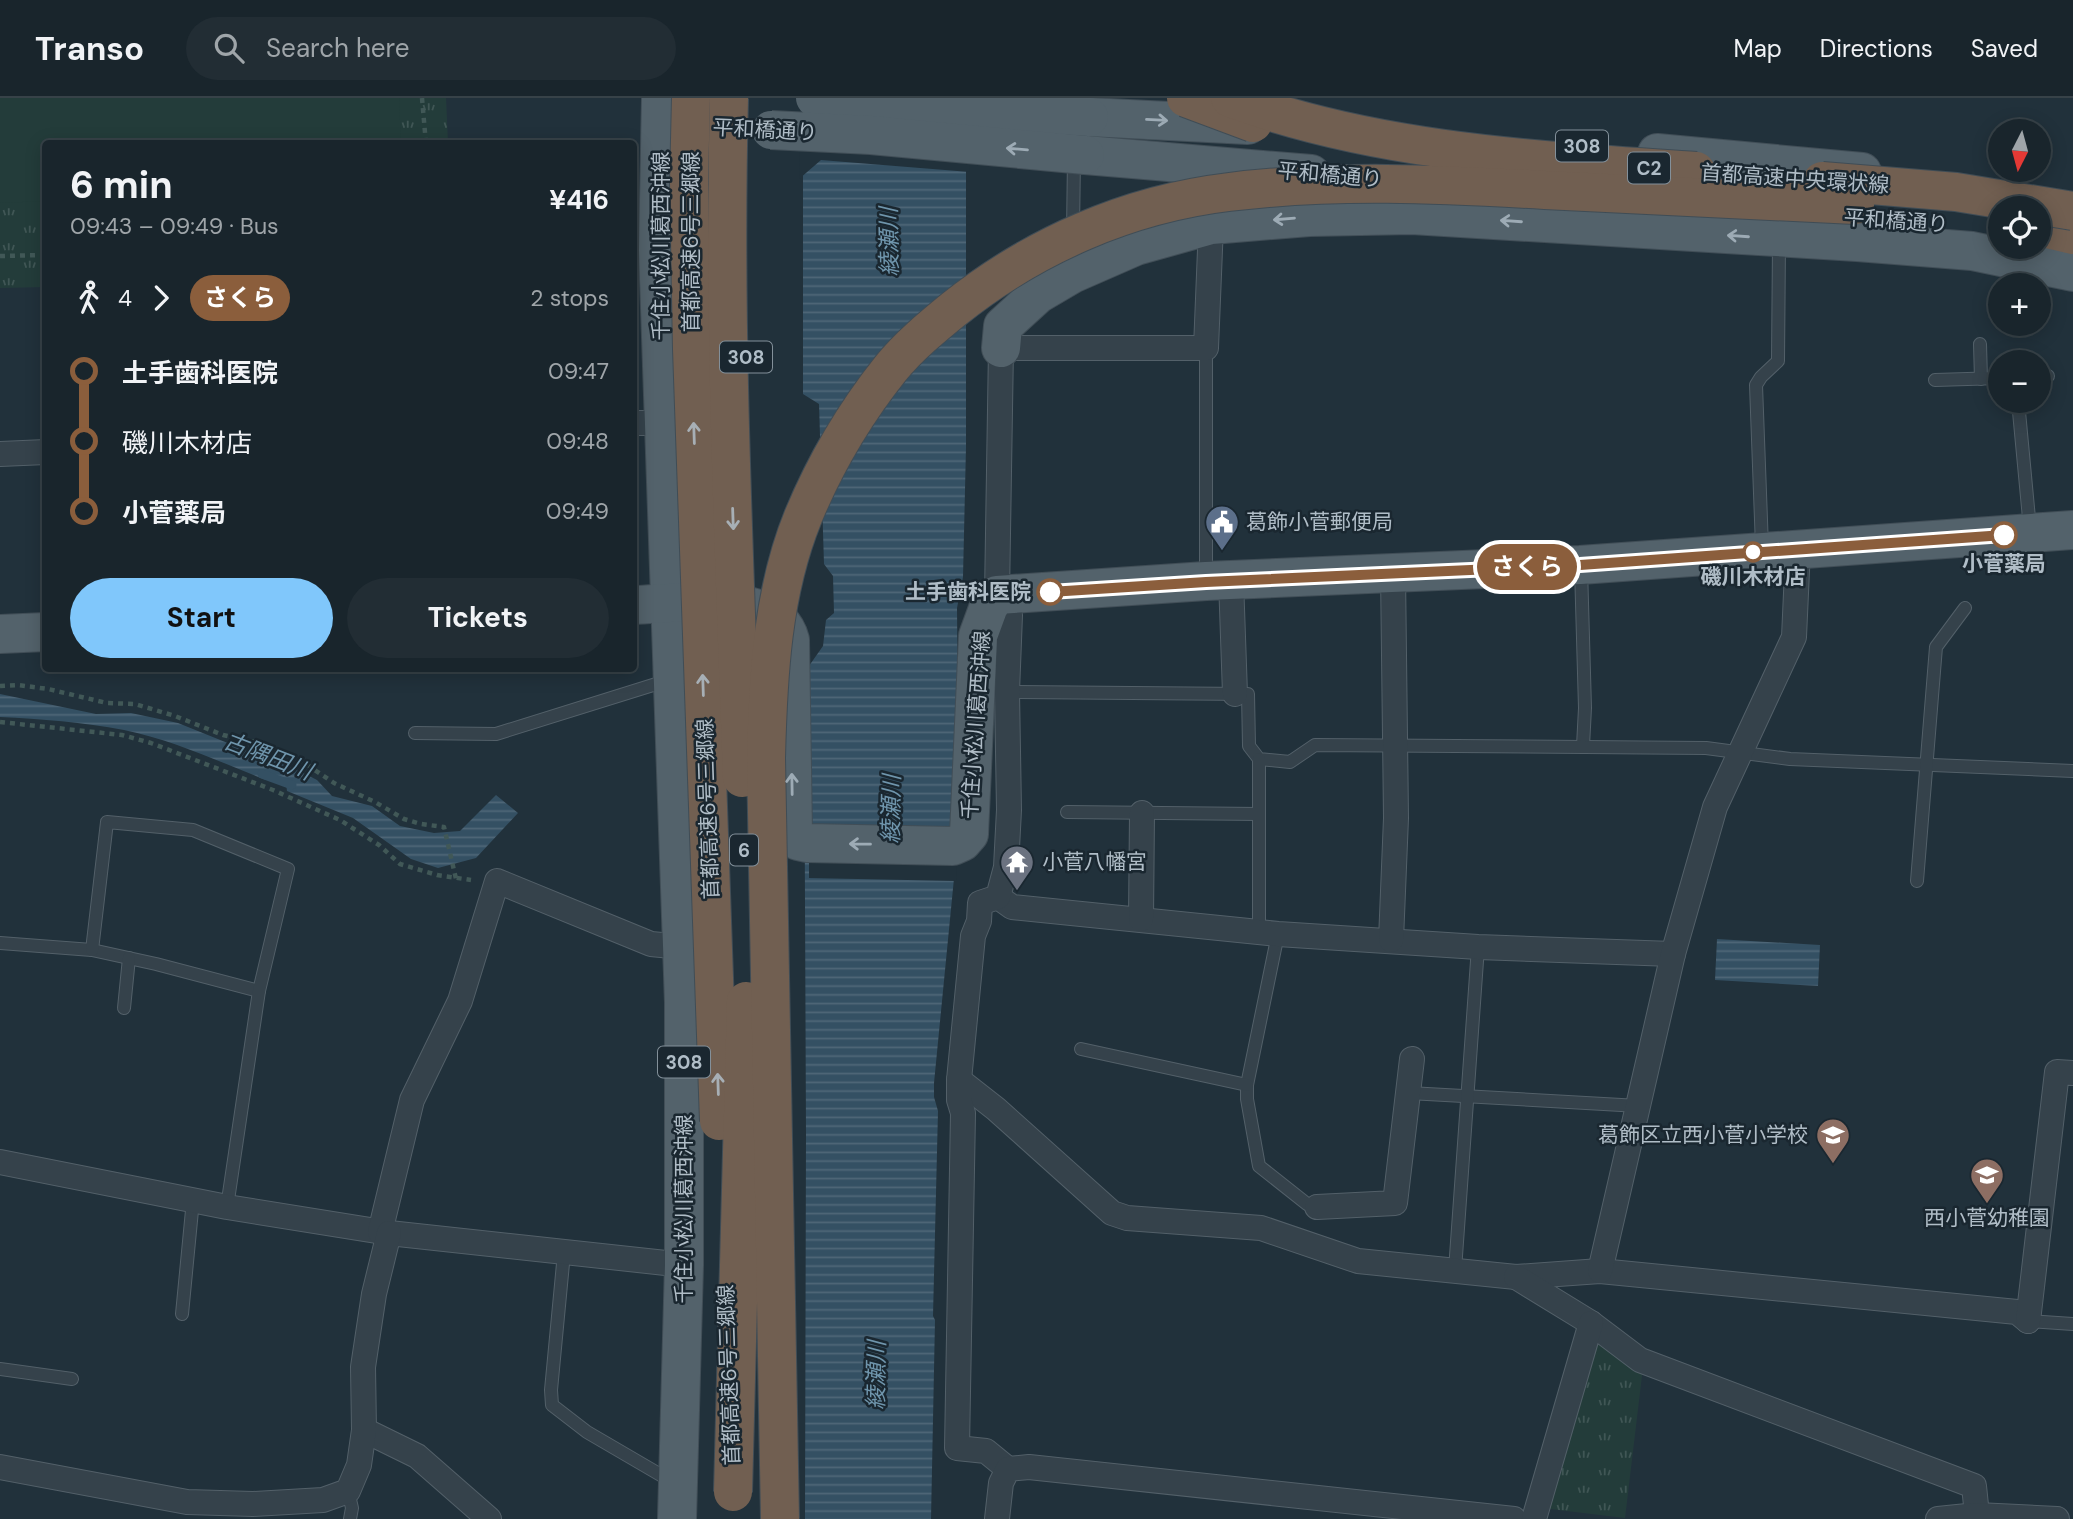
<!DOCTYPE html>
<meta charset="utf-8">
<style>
:root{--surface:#19252c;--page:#222d34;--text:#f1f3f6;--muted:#9fa5a9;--line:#374248;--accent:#80c7fb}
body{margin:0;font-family:"DM Sans","Noto Sans JP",sans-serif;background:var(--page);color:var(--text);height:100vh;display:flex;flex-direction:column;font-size:26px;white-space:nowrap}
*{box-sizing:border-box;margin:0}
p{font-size:23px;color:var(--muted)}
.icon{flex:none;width:38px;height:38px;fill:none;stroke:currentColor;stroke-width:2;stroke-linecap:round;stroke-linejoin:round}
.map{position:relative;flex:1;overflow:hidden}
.panel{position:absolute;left:42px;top:42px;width:595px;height:532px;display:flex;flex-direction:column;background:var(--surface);border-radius:7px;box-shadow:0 4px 18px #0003,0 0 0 2px var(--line)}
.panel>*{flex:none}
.badge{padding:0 14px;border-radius:23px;font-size:24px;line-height:46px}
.needle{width:46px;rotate:186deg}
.tools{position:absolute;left:1988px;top:21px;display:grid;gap:14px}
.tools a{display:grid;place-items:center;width:63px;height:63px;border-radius:50%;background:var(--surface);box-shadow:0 4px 18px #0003,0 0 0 2px var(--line);font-size:35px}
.map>.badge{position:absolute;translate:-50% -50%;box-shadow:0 0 0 4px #fff}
.legs{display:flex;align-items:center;gap:10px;height:77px;padding:0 28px;font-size:23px}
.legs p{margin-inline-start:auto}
.head{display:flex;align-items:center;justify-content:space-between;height:119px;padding:0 28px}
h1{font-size:38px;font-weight:700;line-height:52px}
.button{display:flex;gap:14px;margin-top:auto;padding:14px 28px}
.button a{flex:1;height:80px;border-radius:42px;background:var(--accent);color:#111;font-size:28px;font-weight:700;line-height:80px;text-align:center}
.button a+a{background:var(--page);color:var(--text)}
ul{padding:0 28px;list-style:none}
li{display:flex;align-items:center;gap:24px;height:70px;font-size:26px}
li i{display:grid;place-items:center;width:10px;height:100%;margin:0 9px;background:currentColor}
li i::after{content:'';width:18px;height:18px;margin:-9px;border:5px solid;border-radius:50%;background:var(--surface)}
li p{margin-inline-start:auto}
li:first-child i{background:linear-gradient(#0000 50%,currentColor 0)}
li:last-child i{background:linear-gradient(currentColor 50%,#0000 0)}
header{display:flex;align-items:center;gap:42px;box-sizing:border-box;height:98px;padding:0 35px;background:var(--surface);border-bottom:2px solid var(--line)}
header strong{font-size:33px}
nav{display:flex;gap:38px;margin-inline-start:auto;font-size:24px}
.search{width:490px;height:63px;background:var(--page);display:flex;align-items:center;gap:18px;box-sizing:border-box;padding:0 24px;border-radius:38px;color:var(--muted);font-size:26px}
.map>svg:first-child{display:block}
.park{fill:url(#park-tufts)}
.pitch{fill:#233c3a}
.water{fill:url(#water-rules)}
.pier{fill:#21313b}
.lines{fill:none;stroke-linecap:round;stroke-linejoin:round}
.stream{stroke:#345063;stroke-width:9}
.service-casing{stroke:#536069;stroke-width:14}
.minor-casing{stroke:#536069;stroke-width:26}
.primary-casing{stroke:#414e57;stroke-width:40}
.motorway-casing{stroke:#404d56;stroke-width:40}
.path{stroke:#415857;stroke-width:4.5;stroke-dasharray:5 5;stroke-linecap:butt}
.service{stroke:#35424b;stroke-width:12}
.minor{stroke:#35424b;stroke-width:24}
.primary{stroke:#53626b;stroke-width:38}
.motorway{stroke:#715f51;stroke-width:38}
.primary-bridge-casing{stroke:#414e57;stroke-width:40;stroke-linecap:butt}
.motorway-bridge-casing{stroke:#404d56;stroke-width:40;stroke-linecap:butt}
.primary-bridge{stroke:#53626b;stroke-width:38}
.motorway-bridge{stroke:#715f51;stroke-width:38}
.oneway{stroke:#9dabb5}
.oneway2{stroke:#a7afb5}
.line-1-casing{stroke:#fff;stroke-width:16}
.line-1{stroke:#8b5e3c;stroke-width:10}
.stop-1-dot{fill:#fff;stroke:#8b5e3c;stroke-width:3.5}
.labels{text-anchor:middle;stroke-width:5;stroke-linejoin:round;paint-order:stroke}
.shield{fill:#1a2730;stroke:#83909a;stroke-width:2}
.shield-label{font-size:19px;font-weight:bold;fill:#b0bdc7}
.street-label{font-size:21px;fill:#b0bdc7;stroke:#1a2730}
.poi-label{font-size:21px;fill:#b0bdc7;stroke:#1a2730;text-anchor:start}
.stop-label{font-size:21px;font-weight:bold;fill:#b0bdc7;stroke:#1a2730}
.water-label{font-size:23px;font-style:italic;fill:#6f95ac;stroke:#1a2730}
</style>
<header>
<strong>Transo</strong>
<div class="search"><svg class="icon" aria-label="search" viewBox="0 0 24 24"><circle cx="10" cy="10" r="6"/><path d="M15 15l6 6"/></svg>Search here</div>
<nav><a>Map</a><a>Directions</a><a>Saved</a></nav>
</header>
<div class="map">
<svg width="2073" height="1421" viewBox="0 0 2073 1421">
<defs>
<pattern id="park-tufts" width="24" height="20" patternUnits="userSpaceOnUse" patternTransform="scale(1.75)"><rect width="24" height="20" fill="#233c3a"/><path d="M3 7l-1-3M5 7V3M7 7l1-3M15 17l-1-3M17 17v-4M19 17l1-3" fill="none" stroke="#405655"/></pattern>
<pattern id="water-rules" width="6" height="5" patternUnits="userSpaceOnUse" patternTransform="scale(1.75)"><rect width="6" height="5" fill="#345063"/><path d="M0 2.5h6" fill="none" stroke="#4f6778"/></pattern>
</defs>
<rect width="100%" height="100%" fill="#21313b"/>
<g class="park">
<path d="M0,0H446L448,45L46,46L45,189L0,190Z"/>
<path d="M1597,1244L1643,1269L1625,1420L1542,1410Z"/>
</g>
<path class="pitch" d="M0,0H399L401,45L46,46L45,103L0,105Z"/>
<g class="water">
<path d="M803,0H966V349L963,479L957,510L959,729L934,985V999L938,1013L933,1218L935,1222L931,1421H805L806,1035L804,575L823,548L826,522L834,515L833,478L824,466L819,306L803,296Z"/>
<path d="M0,596L96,616L131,615L178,625L255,656L270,658L317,682L332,698L372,708L400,728L434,735L460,733L496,697L518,715L476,760L438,770L411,761L353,720L287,693L286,685L273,680L266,682C220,664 173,642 124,632C83,624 41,621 0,619Z"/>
<path d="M1717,841L1820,847L1818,888L1715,882Z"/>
</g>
<g class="pier">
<path d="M800,0H969L970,74L821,62L799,81Z"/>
<path d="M956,725L957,783L809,780V732L949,733Z"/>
</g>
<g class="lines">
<path class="stream" d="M262,676L292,687"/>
<g class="service-casing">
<g id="service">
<path d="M1073,133L1074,60"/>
<path d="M1980,246L1981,281"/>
<path d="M1206,250V480"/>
<path d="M2039,278H2048"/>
<path d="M1935,282L2000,280"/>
<path d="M2018,303L2030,431"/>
<path d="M1762,449L1756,287L1761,279L1778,263L1779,144"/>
<path d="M1581,470L1585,610L1583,648"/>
<path d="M1007,594L1248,596L1249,648L1259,661L1290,664L1315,647L1706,650L1790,661L2073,673"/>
<path d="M415,635L496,636L669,582"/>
<path d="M1067,714L1259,716"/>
<path d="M1917,783L1936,549L1965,510"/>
<path d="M1259,835V661"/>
<path d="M1278,836L1247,987V1001L1259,1068L1307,1106"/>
<path d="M0,845L92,852L156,866L259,893"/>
<path d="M92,852L107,724L193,732L288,771L259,893L227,1109"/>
<path d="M124,910L129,860"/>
<path d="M1081,951L1247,987"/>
<path d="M1409,995L1639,1008"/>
<path d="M564,1155L551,1292L552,1307L587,1334L671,1383"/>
<path d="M1455,1172L1478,849"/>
<path d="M182,1216L193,1102"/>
<path d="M2028,1223L2073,1226"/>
<path d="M0,1271L72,1281"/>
<path d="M348,1393L352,1410L350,1421"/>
</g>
</g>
<g class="minor-casing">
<g id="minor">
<path d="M634,325H646"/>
<path d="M0,356L46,354"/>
<path d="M1231,482L1235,596"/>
<path d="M998,799L1012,809L1278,836L1478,849L1673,856"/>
<path d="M1141,821L1142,715"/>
<path d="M1391,842L1396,720L1393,475"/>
<path d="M959,982L996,1011L1112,1115L1127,1120L1261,1130L1358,1163L1516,1179L1600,1173L2017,1214L2028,1223"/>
<path d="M0,1064L227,1109L389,1135L684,1167"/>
<path d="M1317,1109L1395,1105L1412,961"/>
<path d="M380,1134L412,1002L460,903L497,783L651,846L682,849"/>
<path d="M1600,1173L1673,856L1715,709L1794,539L1798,451"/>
<path d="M1516,1179L1591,1225L1640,1262L1974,1388L1977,1417"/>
<path d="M2028,1223L2057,974L2073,975"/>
<path d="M364,1332L417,1358L489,1421"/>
<path d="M0,1369L187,1404L253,1406L323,1402L348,1393L359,1367L364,1332L363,1269L374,1196L389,1135"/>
<path d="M1008,1371L986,1353L957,1350L963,1015L959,1002V982L973,838L979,823L980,805L998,799L1006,769L1009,712L1007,594L1010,517L997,497L1001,250H1206L1211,127"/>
<path d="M997,1421L1001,1385L1008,1371L1029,1369L1514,1421"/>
<path d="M1534,1421L1591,1225"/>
<path d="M1938,1421L1977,1417L2057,1421"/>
</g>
</g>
<g class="primary-casing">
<g id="primary">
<path d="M661,0L658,152L684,905V1167L677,1421"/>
<path d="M1089,19L1248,27"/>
<path d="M1657,55L1862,74"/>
<path d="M1085,57L1311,76"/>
<path d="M1001,250L1003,228L1038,196L1072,176L1136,148L1211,127L1309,119L1412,117L1857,144L1972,153L2073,174"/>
<path d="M634,507C676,506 776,489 790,542L793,734L798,743L807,745L953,748L962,744L969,736L978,538L989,508L997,497L1206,483L1580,467L2073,432"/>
<path d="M0,536L46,534"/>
</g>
</g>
<g class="motorway-casing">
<path id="motorway" d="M2039,129L2073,137"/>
</g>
<g class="path">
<path d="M422,0L426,46"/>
<path d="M0,158L46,157"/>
<path d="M0,588L18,587L48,591L107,605L135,606L175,618L223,637L260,645L300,662L334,685L375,704L404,721L421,726L444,729L456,781"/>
<path d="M0,624L122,637L151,645L273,692L340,722L379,747L400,766L437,777L471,782"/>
</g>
<use href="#service" class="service"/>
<use href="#minor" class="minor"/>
<use href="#primary" class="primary"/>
<use href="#motorway" class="motorway"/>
<g class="primary-bridge-casing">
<g id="primary-bridge">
<path d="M815,0L1089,19"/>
<path d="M771,32L871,37L1085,57"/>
</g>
</g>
<g class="motorway-bridge-casing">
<g id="motorway-bridge">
<path d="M691,0L689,85L692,251L719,1023"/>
<path d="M729,0C723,227 734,454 742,680"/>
<path d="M1186,0L1253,25"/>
<path d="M1230,0C1379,55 1539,62 1696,73"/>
<path d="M1822,83L1956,94L2073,113"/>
<path d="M733,1394L746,903"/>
<path d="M780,1421L766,660C768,579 772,495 803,419C825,366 855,315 891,270C909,248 932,229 954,211C1033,148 1128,106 1229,94C1334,81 1440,86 1545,92C1649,97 1752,102 1855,107"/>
</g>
</g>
<use href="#primary-bridge" class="primary-bridge"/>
<use href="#motorway-bridge" class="motorway-bridge"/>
</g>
<defs><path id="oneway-shaft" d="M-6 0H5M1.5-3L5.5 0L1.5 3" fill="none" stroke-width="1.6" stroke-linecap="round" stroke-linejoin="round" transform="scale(1.75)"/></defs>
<g class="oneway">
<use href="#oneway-shaft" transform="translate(1157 22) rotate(3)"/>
<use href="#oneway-shaft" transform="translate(1017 51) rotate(-175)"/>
<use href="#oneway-shaft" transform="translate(1284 121) rotate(175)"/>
<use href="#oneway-shaft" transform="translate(1511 123) rotate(-176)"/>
<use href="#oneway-shaft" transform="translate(1738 138) rotate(-176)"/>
<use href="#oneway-shaft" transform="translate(792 686) rotate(-91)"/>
<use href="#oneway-shaft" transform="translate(860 746) rotate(-179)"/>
</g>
<g class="oneway2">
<use href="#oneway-shaft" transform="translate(694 335) rotate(-92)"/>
<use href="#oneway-shaft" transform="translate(733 421) rotate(88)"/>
<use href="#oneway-shaft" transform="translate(703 587) rotate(-92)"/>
<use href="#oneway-shaft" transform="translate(718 986) rotate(-92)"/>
</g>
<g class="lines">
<g class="line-1-casing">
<path id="line-1" d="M1050,494L1206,484L1580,467L2004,437"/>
</g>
<use href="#line-1" class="line-1"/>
</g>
<defs>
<g id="civic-pin" transform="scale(1.75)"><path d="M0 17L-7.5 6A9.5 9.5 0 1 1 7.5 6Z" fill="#5c6f8a" stroke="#1a2730"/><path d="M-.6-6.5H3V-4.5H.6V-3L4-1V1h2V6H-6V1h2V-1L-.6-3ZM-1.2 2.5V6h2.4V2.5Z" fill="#fff"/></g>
<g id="temple-pin" transform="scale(1.75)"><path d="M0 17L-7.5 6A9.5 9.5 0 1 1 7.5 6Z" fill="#6b7280" stroke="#1a2730"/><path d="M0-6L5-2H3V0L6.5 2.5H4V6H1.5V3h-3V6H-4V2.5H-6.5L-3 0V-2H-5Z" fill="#fff"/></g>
<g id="school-pin" transform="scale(1.75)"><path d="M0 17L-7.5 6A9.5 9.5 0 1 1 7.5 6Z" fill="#8d6e63" stroke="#1a2730"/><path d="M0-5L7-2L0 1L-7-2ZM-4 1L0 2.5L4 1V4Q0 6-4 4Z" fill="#fff"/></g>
</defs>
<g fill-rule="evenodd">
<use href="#civic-pin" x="1222" y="424"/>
<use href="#temple-pin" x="1017" y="764"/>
<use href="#school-pin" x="1833" y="1037"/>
<use href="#school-pin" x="1987" y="1077"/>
</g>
<g class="stop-1-dot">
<circle cx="2004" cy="437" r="12"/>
<circle cx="1753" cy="454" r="9"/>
<circle cx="1050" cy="494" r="12"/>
</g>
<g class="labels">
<g class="shield">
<rect x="1556" y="32.5" width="52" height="31" rx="5"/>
<rect x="1628" y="54.5" width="42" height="31" rx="5"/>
<rect x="720" y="243.5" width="52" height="31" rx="5"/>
<rect x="730" y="736.5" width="28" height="31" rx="5"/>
<rect x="658" y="948.5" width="52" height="31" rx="5"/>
</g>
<g class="shield-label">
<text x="1582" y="55">308</text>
<text x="1649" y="77">C2</text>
<text x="746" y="266">308</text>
<text x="744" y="759">6</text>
<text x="684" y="971">308</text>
</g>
<g class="street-label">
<text transform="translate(765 32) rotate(3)" y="7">平和橋通り</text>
<text transform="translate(1330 77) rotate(5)" y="7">平和橋通り</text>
<text transform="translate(1795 81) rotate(4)" y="7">首都高速中央環状線</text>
<text transform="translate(1896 123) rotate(4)" y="7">平和橋通り</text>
<text transform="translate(691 144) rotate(-90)" y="7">首都高速6号三郷線</text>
<text transform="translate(661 148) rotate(-90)" y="7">千住小松川葛西沖線</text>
<text transform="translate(976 627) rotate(-86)" y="7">千住小松川葛西沖線</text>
<text transform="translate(708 711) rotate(-92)" y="7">首都高速6号三郷線</text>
<text transform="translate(684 1111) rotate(-90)" y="7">千住小松川葛西沖線</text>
<text transform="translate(729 1277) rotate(-92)" y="7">首都高速6号三郷線</text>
</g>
<g class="poi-label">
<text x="1246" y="431">葛飾小菅郵便局</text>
<text x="1042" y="771">小菅八幡宮</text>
<text x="1808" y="1044" text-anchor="end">葛飾区立西小菅小学校</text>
<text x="1987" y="1127" text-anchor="middle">西小菅幼稚園</text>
</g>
<g class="stop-label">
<text x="2004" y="473">小菅薬局</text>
<text x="1753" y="486">磯川木材店</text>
<text x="1031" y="501" text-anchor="end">土手歯科医院</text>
</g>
<g class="water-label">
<text transform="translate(889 144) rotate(-91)" y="8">綾瀬川</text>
<text transform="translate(268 658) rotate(21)" y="8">古隅田川</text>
<text transform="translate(891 711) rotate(-89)" y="8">綾瀬川</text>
<text transform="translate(876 1277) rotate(-89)" y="8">綾瀬川</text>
</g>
</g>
</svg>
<div class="tools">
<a><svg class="needle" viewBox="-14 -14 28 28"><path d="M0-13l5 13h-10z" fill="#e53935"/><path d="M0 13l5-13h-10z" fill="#9fa5a9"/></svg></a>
<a><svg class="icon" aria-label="locate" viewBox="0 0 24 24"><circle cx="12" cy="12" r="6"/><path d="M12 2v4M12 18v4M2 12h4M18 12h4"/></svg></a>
<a>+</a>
<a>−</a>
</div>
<b class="badge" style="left:1527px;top:469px;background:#8b5e3c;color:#fff">さくら</b>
<section class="panel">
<div class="head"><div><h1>6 min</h1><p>09:43 – 09:49 · Bus</p></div><b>¥416</b></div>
<div class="legs"><svg class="icon" aria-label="walk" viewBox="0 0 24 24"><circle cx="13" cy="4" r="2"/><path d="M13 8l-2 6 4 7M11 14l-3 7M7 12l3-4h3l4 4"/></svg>4<svg class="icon" aria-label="forward" viewBox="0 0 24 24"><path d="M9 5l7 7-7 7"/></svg><b class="badge" style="background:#8b5e3c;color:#fff">さくら</b><p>2 stops</p></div>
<ul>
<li><i style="color:#8b5e3c"></i><b>土手歯科医院</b><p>09:47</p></li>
<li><i style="color:#8b5e3c"></i><span>磯川木材店</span><p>09:48</p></li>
<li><i style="color:#8b5e3c"></i><b>小菅薬局</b><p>09:49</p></li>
</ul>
<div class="button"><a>Start</a><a>Tickets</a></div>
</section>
</div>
